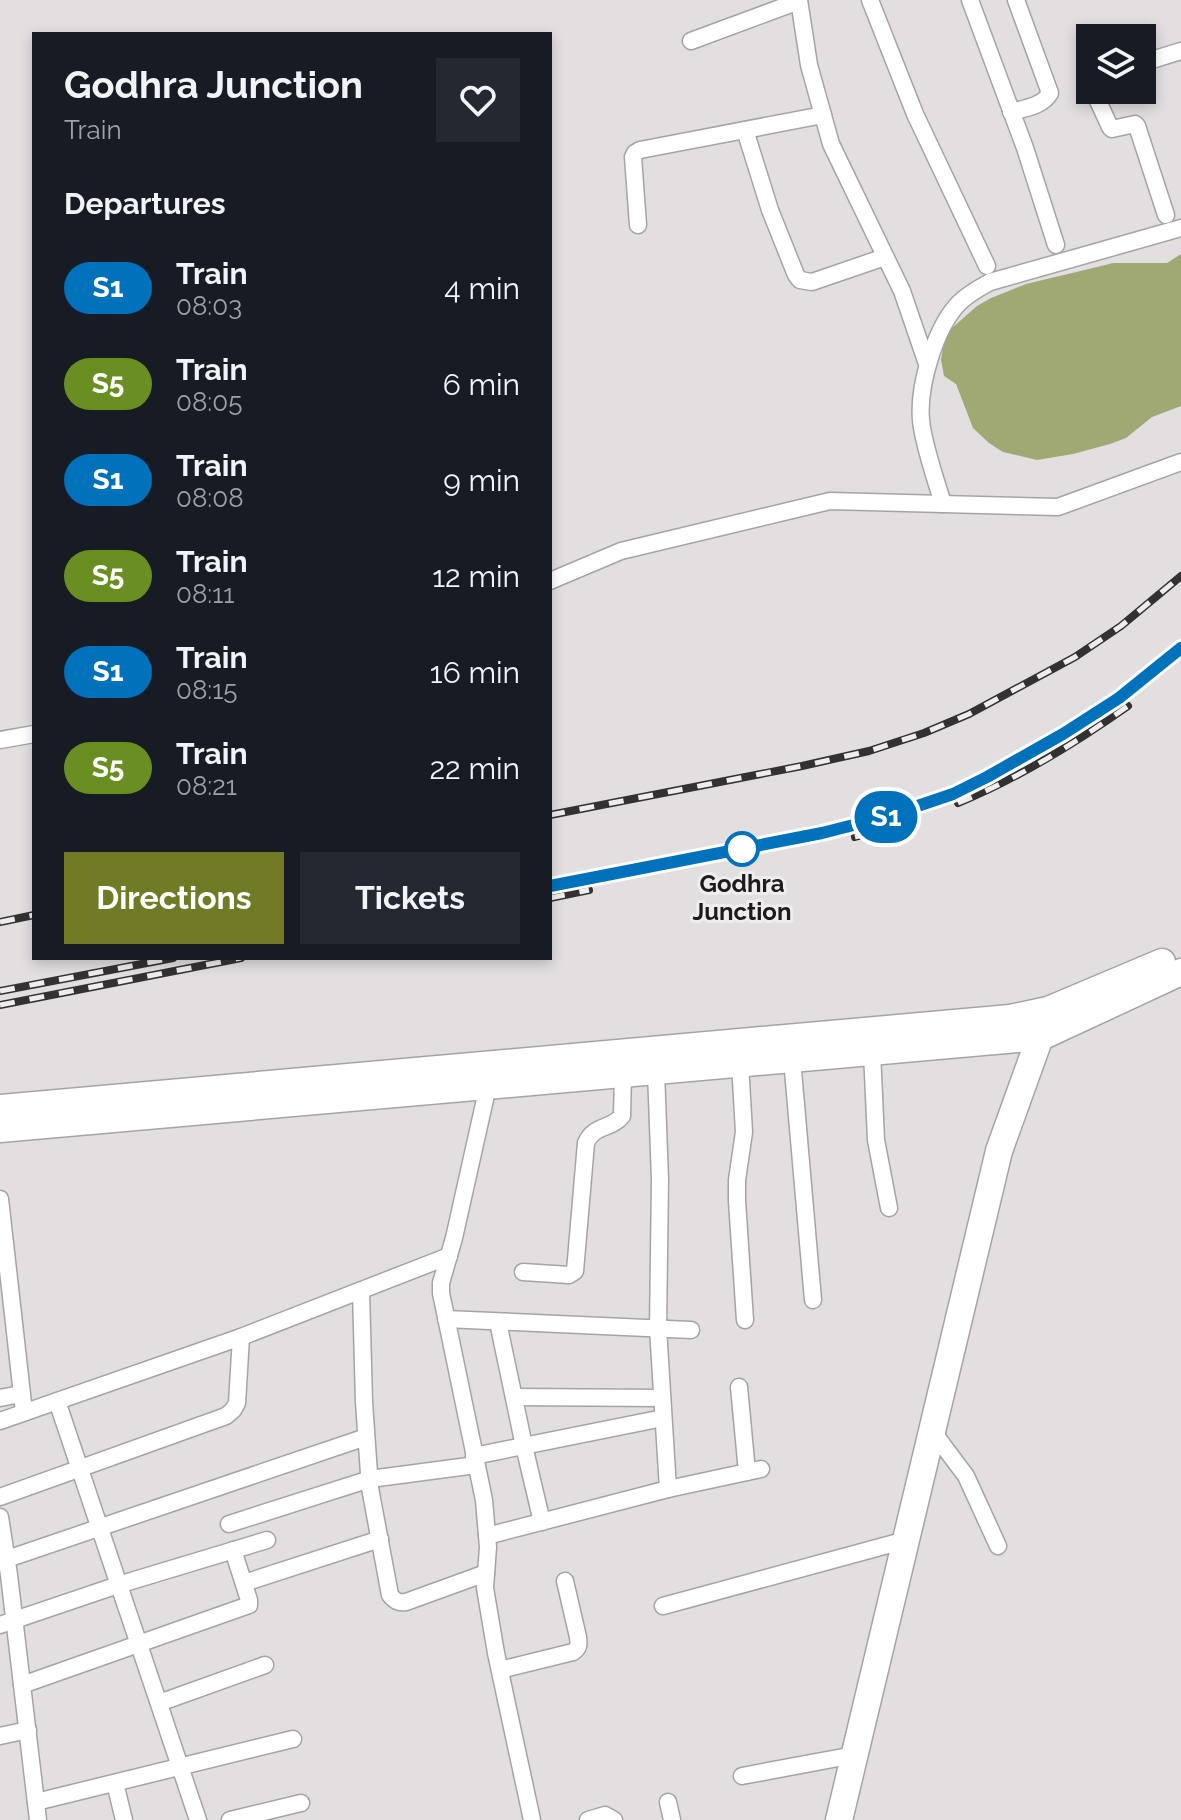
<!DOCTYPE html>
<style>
:root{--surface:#171b24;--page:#242831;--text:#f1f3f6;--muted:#9ea1a6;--accent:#717a25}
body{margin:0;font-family:Raleway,sans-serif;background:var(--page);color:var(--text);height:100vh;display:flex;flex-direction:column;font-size:30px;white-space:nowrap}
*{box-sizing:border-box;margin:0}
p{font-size:26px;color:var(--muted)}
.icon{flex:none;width:44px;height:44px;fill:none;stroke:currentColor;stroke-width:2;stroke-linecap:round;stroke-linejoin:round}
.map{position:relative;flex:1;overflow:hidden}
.panel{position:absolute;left:32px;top:32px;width:520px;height:928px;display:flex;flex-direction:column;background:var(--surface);border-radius:0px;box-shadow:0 4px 12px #0003}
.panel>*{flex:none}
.badge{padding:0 16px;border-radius:26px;font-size:28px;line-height:52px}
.controls{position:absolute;left:1076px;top:24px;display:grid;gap:16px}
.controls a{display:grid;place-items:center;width:80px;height:80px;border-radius:0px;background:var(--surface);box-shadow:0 4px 12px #0003;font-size:40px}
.map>.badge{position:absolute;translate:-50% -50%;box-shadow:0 0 0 4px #fff}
h2{padding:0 32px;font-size:30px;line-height:72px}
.round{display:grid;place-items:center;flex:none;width:84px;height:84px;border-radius:0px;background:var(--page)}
.head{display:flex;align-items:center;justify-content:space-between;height:136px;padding:0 32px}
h1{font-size:38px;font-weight:700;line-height:60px}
.button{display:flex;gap:16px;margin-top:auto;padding:16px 32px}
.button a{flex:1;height:92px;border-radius:0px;background:var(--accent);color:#fff;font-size:32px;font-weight:700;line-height:92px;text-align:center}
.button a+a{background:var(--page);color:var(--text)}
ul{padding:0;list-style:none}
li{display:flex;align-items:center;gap:24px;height:96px;padding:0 32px}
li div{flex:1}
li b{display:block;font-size:30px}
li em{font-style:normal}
li .badge{min-width:88px;font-weight:700;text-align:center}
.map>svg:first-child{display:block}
.water{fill:#a0a874}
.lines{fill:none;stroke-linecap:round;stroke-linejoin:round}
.street-casing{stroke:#a6a3a5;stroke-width:19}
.primary-casing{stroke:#a6a3a5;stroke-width:29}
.street{stroke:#fff;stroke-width:16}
.primary{stroke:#fff;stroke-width:26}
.rail-casing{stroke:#343132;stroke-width:8}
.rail{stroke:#f0edef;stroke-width:5;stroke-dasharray:15;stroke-linecap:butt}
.line-casing{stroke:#fff;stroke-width:18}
.line{stroke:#0072bc;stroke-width:12}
.stop-dot{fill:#fff;stroke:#0072bc;stroke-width:4}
.labels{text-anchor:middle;stroke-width:6;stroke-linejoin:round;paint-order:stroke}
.stop-label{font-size:24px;font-weight:bold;fill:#1d1b1c;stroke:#f0edef}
</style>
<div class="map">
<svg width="1181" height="1820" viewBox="0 0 1181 1820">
<rect width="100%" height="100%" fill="#e3dfe1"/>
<path class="water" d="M1181,254V406L1152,417L1126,438L1110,444L1073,454L1037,460L1003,452L989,443L973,428L956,384L944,376L941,360L944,342L952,328L977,306L991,298L1026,284L1097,267L1113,263H1167Z"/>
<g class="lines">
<g class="street-casing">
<g id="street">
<path d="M799,0L809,65L831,144L902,291L927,364"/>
<path d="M870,0L915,114L987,266"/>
<path d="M970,0L1025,148L1056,245"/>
<path d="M691,41L799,1"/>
<path d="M1142,63L1181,51"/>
<path d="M1093,90L1110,127L1112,129L1135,124L1137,126L1166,215"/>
<path d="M1011,112C1025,108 1043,106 1050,93L1016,0"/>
<path d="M745,130L770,210L796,275L800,280L812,282L885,257"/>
<path d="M638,225L633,157L635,153L640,150L823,115"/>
<path d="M943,504C936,480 923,444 921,420C918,386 935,328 959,303C968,294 979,288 990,282L1181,228"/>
<path d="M550,581L621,551L830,501L1058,507L1181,462"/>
<path d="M0,740L34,734"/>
<path d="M872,1052L876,1140L889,1208"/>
<path d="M792,1059L813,1300"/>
<path d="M740,1063L744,1132L737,1180V1201L745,1320"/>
<path d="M656,1071L660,1180L658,1328L668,1489"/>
<path d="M487,1081L488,1086L454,1238L441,1283V1293L484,1500L488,1547L485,1588L496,1653L532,1820"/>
<path d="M0,1199L24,1412"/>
<path d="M523,1272L569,1275L575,1271L586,1143C593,1125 612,1129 622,1116L623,1074"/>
<path d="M361,1291L364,1402L370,1488L390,1595C395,1601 398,1603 406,1602L486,1573"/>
<path d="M446,1319L691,1330"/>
<path d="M498,1322L524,1446L542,1522"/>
<path d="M739,1387L747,1472"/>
<path d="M514,1397L662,1398"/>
<path d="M0,1398L21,1394"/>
<path d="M57,1401L198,1820"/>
<path d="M0,1421L241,1337L449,1256"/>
<path d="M933,1432L966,1476L998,1546"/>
<path d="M474,1456L663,1418"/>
<path d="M0,1497L226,1416L233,1410L237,1403L241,1337"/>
<path d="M0,1517L9,1575L38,1820"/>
<path d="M229,1524L370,1479L476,1465"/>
<path d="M487,1536L668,1489L761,1469"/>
<path d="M7,1559L366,1437"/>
<path d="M244,1583L380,1539"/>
<path d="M663,1606L906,1540"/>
<path d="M0,1625L118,1585L267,1540"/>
<path d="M500,1670L573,1652C579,1648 579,1645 578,1637L565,1581"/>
<path d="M22,1685L249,1605V1600L233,1550"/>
<path d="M159,1703L265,1665"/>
<path d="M0,1736L28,1730"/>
<path d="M742,1776L854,1755"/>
<path d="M115,1783L124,1820"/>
<path d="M36,1802L293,1739"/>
<path d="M668,1802L672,1820"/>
<path d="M230,1820L301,1803"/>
<path d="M588,1820L605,1815L614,1820"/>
</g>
</g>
<g class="primary-casing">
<g id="primary">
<path d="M0,1108L1010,1018L1048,1010L1162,962"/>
<path d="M0,1129L1041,1037L1181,972"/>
<path d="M839,1820L999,1151L1045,1023"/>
</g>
</g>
<use href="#street" class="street"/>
<use href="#primary" class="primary"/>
<g class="rail-casing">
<g id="rail">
<path d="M958,803C1019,778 1074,744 1128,706"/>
<path d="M550,815L802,766L869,751L924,733L969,714L1075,657L1121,626L1181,576"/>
<path d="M855,837L909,821"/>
<path d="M550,886L822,833L885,817L953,794L987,777L1063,734L1119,698L1181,648"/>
<path d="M550,898L589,890"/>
<path d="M0,922L34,915"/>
<path d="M0,991L173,958"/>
<path d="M0,1005L241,958"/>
</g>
</g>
<use href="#rail" class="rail"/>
</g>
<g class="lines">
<g class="line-casing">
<path id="line" d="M550,886L822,833L885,817L953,794L987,777L1063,734L1119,698L1181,648"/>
</g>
<use href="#line" class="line"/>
</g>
<circle class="stop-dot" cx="742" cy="849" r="16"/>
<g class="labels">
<g class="stop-label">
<text x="742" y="892">Godhra<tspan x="742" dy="28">Junction</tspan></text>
</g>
</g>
</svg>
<div class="controls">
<a><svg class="icon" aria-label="layers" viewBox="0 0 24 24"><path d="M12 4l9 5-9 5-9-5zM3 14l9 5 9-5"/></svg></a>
</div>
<b class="badge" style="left:886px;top:817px;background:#0072bc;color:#fff">S1</b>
<section class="panel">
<div class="head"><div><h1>Godhra Junction</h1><p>Train</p></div><a class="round"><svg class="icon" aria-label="heart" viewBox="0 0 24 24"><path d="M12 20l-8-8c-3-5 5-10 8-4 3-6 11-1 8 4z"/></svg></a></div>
<h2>Departures</h2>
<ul>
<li><span class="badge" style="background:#0072bc;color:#fff">S1</span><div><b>Train</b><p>08:03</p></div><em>4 min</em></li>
<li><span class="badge" style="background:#6b8e23;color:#fff">S5</span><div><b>Train</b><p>08:05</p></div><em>6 min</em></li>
<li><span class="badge" style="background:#0072bc;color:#fff">S1</span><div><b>Train</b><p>08:08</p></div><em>9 min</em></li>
<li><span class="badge" style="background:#6b8e23;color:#fff">S5</span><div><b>Train</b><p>08:11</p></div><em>12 min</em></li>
<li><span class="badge" style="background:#0072bc;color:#fff">S1</span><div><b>Train</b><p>08:15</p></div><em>16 min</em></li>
<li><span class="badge" style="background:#6b8e23;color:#fff">S5</span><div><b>Train</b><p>08:21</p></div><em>22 min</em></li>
</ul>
<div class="button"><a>Directions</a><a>Tickets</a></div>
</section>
</div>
